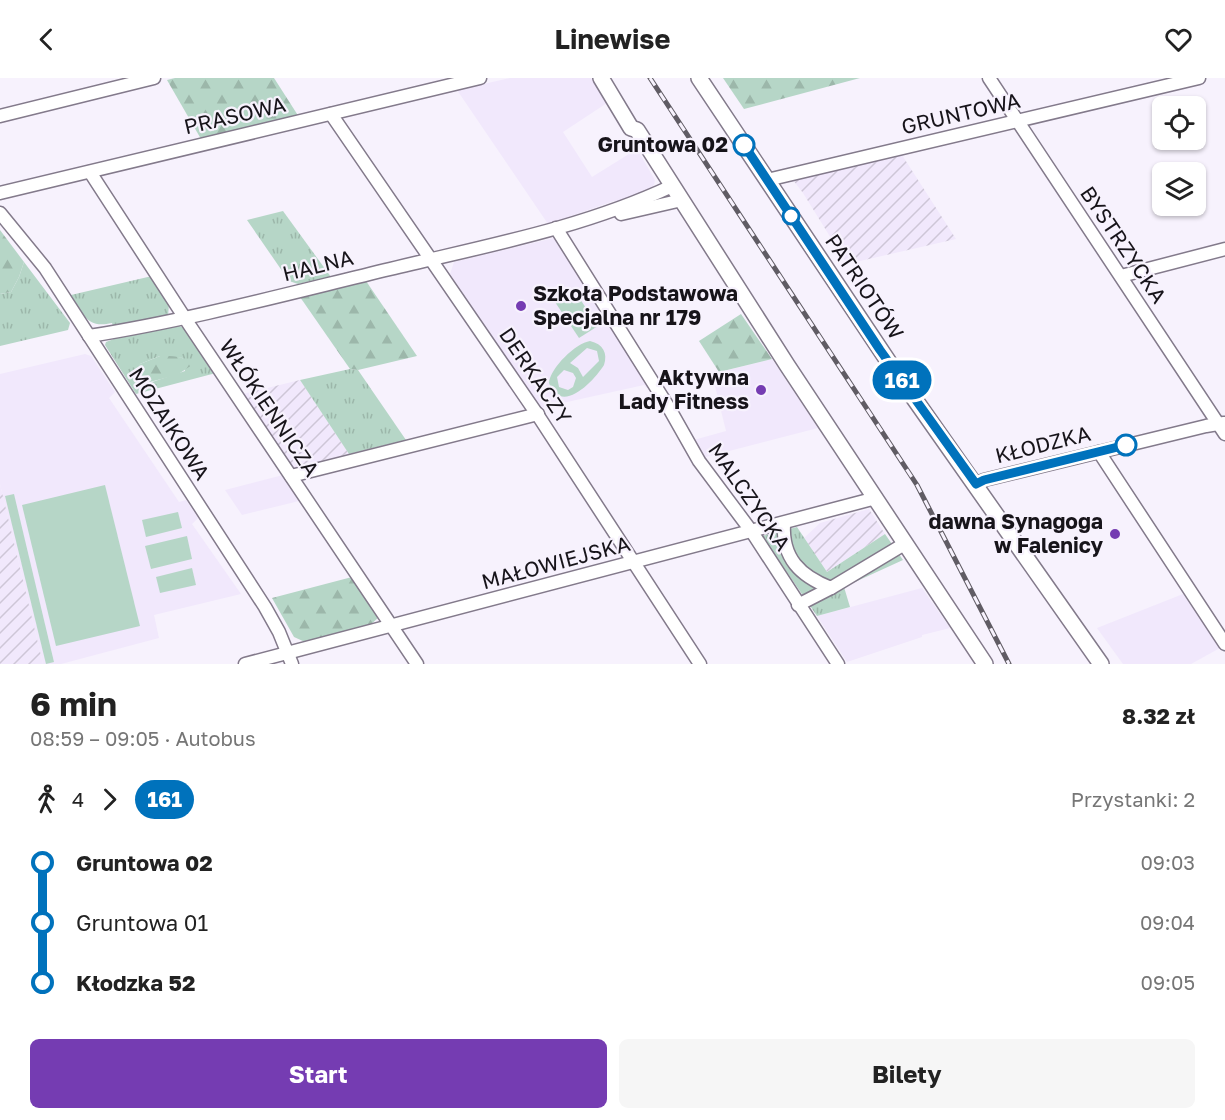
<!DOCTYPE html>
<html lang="pl">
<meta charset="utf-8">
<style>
:root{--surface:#fff;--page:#f6f6f6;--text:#222;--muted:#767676;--accent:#753cb2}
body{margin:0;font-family:"Golos Text",sans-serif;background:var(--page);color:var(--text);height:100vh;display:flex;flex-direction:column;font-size:22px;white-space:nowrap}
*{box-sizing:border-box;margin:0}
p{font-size:20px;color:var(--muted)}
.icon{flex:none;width:33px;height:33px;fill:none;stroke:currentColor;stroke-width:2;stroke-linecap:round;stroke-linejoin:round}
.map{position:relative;height:586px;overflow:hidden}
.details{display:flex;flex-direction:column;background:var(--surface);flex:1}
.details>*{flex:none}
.badge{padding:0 12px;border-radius:20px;font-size:21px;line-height:39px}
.fabs{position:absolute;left:1152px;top:18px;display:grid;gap:12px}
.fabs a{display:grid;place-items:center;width:54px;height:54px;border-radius:9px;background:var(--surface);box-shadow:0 2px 4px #0004;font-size:30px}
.map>.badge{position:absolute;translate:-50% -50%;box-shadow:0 0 0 3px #fff}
.legs{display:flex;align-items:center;gap:9px;height:66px;padding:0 30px;font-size:20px}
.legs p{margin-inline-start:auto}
.summary{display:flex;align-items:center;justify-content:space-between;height:102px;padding:0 30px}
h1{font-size:33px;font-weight:700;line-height:45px}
.cta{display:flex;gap:12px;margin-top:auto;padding:12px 30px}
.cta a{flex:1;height:69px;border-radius:9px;background:var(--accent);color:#fff;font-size:24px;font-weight:700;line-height:69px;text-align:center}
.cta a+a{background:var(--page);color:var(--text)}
ul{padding:0 30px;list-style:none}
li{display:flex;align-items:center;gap:21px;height:60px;font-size:22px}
li i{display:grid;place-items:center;width:9px;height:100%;margin:0 8px;background:currentColor}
li i::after{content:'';width:15px;height:15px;margin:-8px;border:4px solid;border-radius:50%;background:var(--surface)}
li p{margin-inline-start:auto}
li:first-child i{background:linear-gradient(#0000 50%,currentColor 0)}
li:last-child i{background:linear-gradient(currentColor 50%,#0000 0)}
header{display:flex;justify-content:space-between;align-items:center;height:78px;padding:0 30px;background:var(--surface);font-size:27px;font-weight:700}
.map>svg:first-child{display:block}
.built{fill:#f1e8fc}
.industrial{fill:url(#industrial-furrows)}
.grass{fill:url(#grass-tufts);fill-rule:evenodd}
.forest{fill:url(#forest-firs)}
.park{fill:#b6d6c7;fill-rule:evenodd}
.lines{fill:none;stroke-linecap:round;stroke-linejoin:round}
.minor-casing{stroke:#837a8b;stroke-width:15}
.major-casing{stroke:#837a8b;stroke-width:18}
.minor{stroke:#fff;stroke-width:12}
.major{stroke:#fff;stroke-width:15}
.rail-casing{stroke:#605c64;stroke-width:5}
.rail{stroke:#f7f2fd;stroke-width:3;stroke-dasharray:9;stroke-linecap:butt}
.line-1-casing{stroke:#fff;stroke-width:14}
.line-1{stroke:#0072bc;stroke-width:9}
.stop-1-dot{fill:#fff;stroke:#0072bc;stroke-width:3}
.poi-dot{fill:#753cb2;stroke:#f7f2fd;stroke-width:2}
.labels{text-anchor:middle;stroke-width:4.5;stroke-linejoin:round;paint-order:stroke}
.street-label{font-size:21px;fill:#17141a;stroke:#f7f2fd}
.stop-label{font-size:21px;font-weight:bold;fill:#17141a;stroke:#f7f2fd;text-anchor:end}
.poi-label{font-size:21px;font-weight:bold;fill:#17141a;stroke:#f7f2fd;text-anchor:end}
</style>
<header><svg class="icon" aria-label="back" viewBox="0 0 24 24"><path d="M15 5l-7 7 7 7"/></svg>Linewise<svg class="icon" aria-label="heart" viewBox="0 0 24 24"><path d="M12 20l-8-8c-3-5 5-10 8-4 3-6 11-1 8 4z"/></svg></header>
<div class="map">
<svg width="1225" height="586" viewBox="0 0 1225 586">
<defs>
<pattern id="industrial-furrows" width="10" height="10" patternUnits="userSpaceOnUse" patternTransform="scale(1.5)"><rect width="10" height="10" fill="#f1e8fc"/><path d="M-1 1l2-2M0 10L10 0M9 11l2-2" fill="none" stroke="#cec6d7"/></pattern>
<pattern id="grass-tufts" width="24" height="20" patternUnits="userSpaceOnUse" patternTransform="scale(1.5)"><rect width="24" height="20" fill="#b6d6c7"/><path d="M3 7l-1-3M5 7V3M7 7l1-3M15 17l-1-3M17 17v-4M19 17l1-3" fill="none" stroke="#9cb7aa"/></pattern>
<pattern id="forest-firs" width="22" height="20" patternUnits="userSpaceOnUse" patternTransform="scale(1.5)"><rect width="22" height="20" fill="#b6d6c7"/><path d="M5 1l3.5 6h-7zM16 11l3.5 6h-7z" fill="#9cb7aa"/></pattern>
</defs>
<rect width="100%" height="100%" fill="#f7f2fd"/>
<g class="built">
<path d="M510,0H591L607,25L563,54L592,99L637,71L655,102L654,107L651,110L620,123H614L548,146L457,12Z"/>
<path d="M558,159L655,308L647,310L644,307L540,330L450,196L454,184Z"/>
<path d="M85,276L91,278L115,314L109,320L179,424L186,422L198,440L192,446L241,516L154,537L159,560L61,586H43L0,406V296Z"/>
<path d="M772,281L818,350L702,380L690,363L726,353L712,296Z"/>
<path d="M283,397L299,423L242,437L225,412Z"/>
<path d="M922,510L950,550L922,557V559L847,584L817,538Z"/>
<path d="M1183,516L1220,570L1191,586H1123L1097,550Z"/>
</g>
<g class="industrial">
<path d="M902,77L956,161L847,186L803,115L793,102Z"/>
<path d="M300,302L349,376L292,390L243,316Z"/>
<path d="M0,406L43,586H0Z"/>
<path d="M869,431L885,456L827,494L804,460L820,445Z"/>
</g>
<g class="grass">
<path d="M283,133L331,199L298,206L289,203L247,142Z"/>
<path d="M24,184L70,245L68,252L0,268V216L11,214L19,199Z"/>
<path d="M152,198L169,224L168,239L113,248L112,245C86,251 84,236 71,217Z"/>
<path d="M179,248L187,251L216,295L136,316L105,267L106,264L119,259ZM160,278L183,280L185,293L152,304L143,305L138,299L140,286Z"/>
<path d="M350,291L358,292L406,362L349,376L300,302Z"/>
<path d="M797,449L827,494L885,456L903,482L844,509L850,529L817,538L762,458Z"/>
</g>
<g class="forest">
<path d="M175,0H274L299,39L201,61L167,2Z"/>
<path d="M723,0H860L744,31Z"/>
<path d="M0,152L24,184L19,199L11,214L0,216Z"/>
<path d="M366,203L417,278L358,292L350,291L300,219Z"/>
<path d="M741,236L772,281L719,294L699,263Z"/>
<path d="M160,278C171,278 185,277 192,287L177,297L142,306L137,295L140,286Z"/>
<path d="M352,499L379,539L368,549L305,564L294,559L272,520Z"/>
</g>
<g class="park">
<path d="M574,212L598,248L579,260L555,224Z"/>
<path d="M590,263C603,266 608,275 604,287C594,303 561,338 549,305C550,290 576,265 590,263ZM587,270L597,273L599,283L583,299L578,290L570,285ZM564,292L573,295L576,300L573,309L568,312L559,309L557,299Z"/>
<path d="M105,407L140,548L56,568L22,427Z"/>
<path d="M14,416L54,584L46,586L5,418Z"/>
<path d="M178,434L182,450L146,459L142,442Z"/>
<path d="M187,458L192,481L151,491L145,468Z"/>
<path d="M192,490L196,507L160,515L156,499Z"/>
</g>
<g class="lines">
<g class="minor-casing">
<g id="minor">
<path d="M989,0L1225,356"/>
<path d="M331,36L539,339L700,586"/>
<path d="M0,38L154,0"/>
<path d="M90,94L190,248L417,586"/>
<path d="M767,102L1199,0"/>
<path d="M0,115L480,0"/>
<path d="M0,135L45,190L265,529L279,554L292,586"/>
<path d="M621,136L682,122"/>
<path d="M556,150L669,330L699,383L752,454L838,586"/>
<path d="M1121,198L1225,171"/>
<path d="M89,258C190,242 290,215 390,191C485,168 583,150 672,108"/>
<path d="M1099,374L1225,566"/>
<path d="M291,398L538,336"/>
<path d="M976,406L984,402L1206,348L1224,345"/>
<path d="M784,446C782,480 800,498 831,510L906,465"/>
<path d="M798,527L831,510"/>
<path d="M245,586L876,420"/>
</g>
</g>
<g class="major-casing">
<g id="major">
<path d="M601,0L631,50L637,52L787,287L985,586"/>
<path d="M699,0L892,289L1101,586"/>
</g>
</g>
<use href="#minor" class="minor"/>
<use href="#major" class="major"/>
<g class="rail-casing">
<path id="rail" d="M650,0L917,407L1009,586"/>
</g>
<use href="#rail" class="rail"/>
</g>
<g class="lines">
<g class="line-1-casing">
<path id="line-1" d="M744,67L880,272L976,406L984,402L1126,367"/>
</g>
<use href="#line-1" class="line-1"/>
</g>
<g class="stop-1-dot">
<circle cx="744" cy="67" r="10"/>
<circle cx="791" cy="138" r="8"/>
<circle cx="1126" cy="367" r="10"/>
</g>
<g class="poi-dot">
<circle cx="521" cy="228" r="6"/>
<circle cx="761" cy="312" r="6"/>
<circle cx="1115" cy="456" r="6"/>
</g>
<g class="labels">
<g class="street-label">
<text transform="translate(961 36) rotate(-13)" y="7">GRUNTOWA</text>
<text transform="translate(235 38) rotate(-13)" y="7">PRASOWA</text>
<text transform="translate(1123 167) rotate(56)" y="7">BYSTRZYCKA</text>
<text transform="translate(318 188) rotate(-14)" y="7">HALNA</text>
<text transform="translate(864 209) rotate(56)" y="7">PATRIOTÓW</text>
<text transform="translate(535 298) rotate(56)" y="7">DERKACZY</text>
<text transform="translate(269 330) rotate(56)" y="7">WŁÓKIENNICZA</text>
<text transform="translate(169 346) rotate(57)" y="7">MOZAIKOWA</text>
<text transform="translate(1043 367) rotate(-14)" y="7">KŁODZKA</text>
<text transform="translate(749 419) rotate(55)" y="7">MALCZYCKA</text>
<text transform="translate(556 485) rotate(-15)" y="7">MAŁOWIEJSKA</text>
</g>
<g class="stop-label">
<text x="728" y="74">Gruntowa 02</text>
</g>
<g class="poi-label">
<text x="533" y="223" text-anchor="start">Szkoła Podstawowa<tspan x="533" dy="24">Specjalna nr 179</tspan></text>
<text x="749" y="307">Aktywna<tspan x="749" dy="24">Lady Fitness</tspan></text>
<text x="1103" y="451">dawna Synagoga<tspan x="1103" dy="24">w Falenicy</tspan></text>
</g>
</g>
</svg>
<div class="fabs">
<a><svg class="icon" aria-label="locate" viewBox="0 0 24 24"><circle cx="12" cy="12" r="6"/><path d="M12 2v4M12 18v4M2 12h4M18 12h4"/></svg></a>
<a><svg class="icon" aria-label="layers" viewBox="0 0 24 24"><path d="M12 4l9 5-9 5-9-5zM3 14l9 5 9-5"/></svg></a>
</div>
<b class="badge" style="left:902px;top:302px;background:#0072bc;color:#fff">161</b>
</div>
<section class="details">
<div class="summary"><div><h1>6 min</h1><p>08:59 – 09:05 · Autobus</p></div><b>8.32 zł</b></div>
<div class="legs"><svg class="icon" aria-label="walk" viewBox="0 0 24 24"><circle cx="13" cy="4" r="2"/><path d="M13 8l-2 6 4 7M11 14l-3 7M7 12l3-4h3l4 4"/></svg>4<svg class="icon" aria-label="forward" viewBox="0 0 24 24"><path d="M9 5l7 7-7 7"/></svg><b class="badge" style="background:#0072bc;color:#fff">161</b><p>Przystanki: 2</p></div>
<ul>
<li><i style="color:#0072bc"></i><b>Gruntowa 02</b><p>09:03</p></li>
<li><i style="color:#0072bc"></i><span>Gruntowa 01</span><p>09:04</p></li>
<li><i style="color:#0072bc"></i><b>Kłodzka 52</b><p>09:05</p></li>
</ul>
<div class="cta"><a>Start</a><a>Bilety</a></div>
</section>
